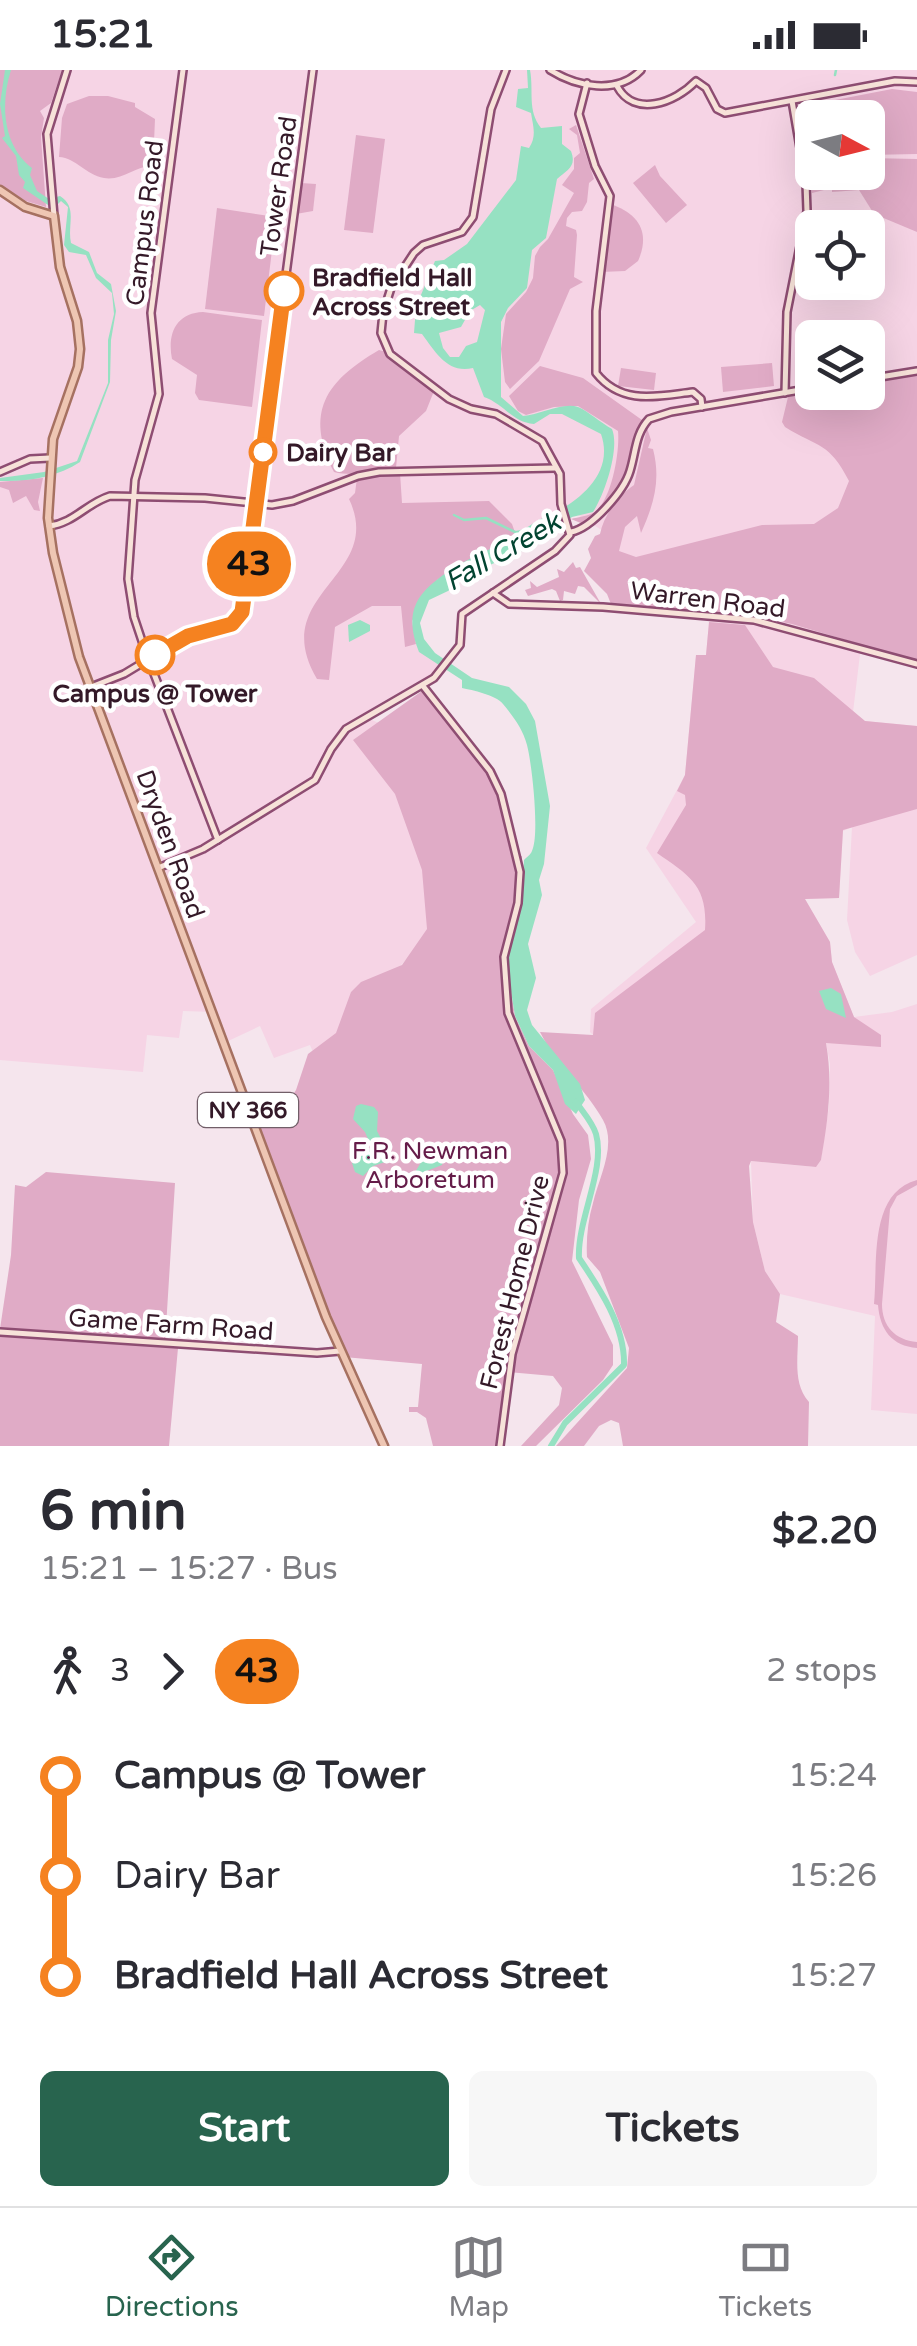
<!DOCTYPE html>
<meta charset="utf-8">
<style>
:root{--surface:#fff;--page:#f7f7f7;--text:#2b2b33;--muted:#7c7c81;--line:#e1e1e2;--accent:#28644e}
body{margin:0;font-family:"Varela Round",sans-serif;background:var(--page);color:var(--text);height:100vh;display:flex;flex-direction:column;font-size:38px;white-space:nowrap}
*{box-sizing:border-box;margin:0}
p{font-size:32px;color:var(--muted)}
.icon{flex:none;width:55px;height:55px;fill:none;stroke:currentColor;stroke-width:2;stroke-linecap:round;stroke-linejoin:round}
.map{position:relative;height:1376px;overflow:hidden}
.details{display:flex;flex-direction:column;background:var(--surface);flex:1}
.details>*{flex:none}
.badge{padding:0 20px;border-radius:32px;font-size:35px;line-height:65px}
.needle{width:65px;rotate:97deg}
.fabs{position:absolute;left:795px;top:30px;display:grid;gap:20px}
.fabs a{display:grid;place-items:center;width:90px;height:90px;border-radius:15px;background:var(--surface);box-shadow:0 10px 40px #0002;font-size:50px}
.map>.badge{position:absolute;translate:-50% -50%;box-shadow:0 0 0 5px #fff}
.legs{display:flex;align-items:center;gap:15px;height:110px;padding:0 40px;font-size:32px}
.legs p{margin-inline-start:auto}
.summary{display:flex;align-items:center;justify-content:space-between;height:170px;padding:0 40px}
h1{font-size:55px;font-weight:800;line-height:75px}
.cta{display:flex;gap:20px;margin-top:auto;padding:20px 40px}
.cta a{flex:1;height:115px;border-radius:15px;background:var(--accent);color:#fff;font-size:40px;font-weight:800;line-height:115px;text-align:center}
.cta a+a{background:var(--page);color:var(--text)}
ul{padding:0 40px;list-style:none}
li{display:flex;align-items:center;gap:35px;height:100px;font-size:38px}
li i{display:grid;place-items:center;width:15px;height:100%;margin:0 12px;background:currentColor}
li i::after{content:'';width:25px;height:25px;margin:-12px;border:8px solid;border-radius:50%;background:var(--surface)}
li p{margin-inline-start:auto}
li:first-child i{background:linear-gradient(#0000 50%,currentColor 0)}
li:last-child i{background:linear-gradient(currentColor 50%,#0000 0)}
.status{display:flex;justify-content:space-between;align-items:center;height:70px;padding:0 50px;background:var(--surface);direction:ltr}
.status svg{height:28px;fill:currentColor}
.tabs{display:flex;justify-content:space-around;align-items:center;height:140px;border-top:2px solid var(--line);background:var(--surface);font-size:28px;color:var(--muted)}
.tabs a{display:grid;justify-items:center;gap:5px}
.tabs .selected{color:var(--accent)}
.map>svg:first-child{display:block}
.built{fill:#f6d4e5;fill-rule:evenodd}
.green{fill:#e0abc6}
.water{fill:#96e1c2;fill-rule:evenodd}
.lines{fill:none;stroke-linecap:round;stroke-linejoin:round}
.stream{stroke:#96e1c2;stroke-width:2.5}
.river{stroke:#96e1c2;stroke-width:6}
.secondary-casing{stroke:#8e4d72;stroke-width:10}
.primary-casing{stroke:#a67161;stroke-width:11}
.secondary{stroke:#f7e2d9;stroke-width:5}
.primary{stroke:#eec6b3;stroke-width:6}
.line-1-casing{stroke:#fff;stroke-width:22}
.line-1{stroke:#f58220;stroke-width:15}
.stop-1-dot{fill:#fff;stroke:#f58220;stroke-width:5}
.labels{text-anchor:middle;stroke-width:9;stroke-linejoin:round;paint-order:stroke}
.shield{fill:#fff;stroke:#715e68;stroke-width:2.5}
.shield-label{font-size:22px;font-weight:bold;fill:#341928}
.street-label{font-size:25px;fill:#341928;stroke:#fff}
.stop-label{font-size:25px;font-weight:bold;fill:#341928;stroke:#fff;text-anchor:start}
.park-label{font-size:25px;fill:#651c49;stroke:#fff}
.water-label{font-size:28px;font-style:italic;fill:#024431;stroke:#fff}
</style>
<div class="status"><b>15:21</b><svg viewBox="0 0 49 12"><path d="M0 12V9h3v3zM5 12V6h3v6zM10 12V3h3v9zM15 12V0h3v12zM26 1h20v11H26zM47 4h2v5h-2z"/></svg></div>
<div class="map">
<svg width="917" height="1376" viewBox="0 0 917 1376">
<rect width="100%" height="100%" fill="#f5e5ed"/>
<path class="built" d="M0,0H917V591L861,576L853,642L865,651L917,656V885L870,906L855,882L847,850L852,757L843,761L839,828L805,829L830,872L832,892L854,947L892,942L917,934V1344L871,1340L875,1246L780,1224L765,1201L753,1152L751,1091L815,1097L821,1090L829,1036L830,994L826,973L594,966L590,962L591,939L696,852L646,778L685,705L696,585H706L710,543L611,534L609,518L619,471L573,442L424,529L416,554L422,572L442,593L430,608L362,646L425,672L499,785L339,965L313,982L310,975L274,988L260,956L226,972L214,942L183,941L179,968L147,965L143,1002L0,990ZM812,48H868V102H812ZM812,158H868V212H812ZM812,268H868V322H812Z"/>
<g class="green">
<path d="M0,0H62L51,33L40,41L44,48L41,67L46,137L26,131L0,115Z"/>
<path d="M892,19L917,22V84L868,85V48H812V102L847,103L849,114L851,103L868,102V88L917,89V162L874,144L859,120L832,122V118L812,123L799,37Z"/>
<path d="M89,26H108L135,33V37L155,49L153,96C136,95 123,111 104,108C86,105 76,88 59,87L62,48L67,34Z"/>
<path d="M576,55L594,109L589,113L587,132L582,141L572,142L567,148L566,156L576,160L577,165L574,207L583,212L570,219L539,291L510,319L505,312L501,279L506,244L526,222L533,208L535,186L540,177L548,169L574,123L562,115L574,99V88L580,83L577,65L569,59Z"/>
<path d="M356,65L385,69L373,163L344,160Z"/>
<path d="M655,95L660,106L687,135L666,153L633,113Z"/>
<path d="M301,113L316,114L313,141L296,144Z"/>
<path d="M610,134C638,143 651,162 638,191L625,201L601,202Z"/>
<path d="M217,138L276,147L264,246L205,239Z"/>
<path d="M203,242L262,250L252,337L199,330L195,323L197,305L172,289C167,264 176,243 203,242Z"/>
<path d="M379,280L386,282L434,321L426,341L399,366L396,398C376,401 354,407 334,402C304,342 326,311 379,280Z"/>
<path d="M772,293L774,316L723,322L721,297Z"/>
<path d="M540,296L583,308L642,350C635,367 632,392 625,405C616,423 599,442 583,454L571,449C578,447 589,446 595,442C612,429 620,381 618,361L578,336L554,337L526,345L518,341L509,326Z"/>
<path d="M621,298L656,303L654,320L618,316Z"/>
<path d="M917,305V591L792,554L752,546L611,534L607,524L584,501L591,488L588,479L595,466L600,464C604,444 620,424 634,415L647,358L651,370L648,378L653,379C661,410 654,434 641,463L637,446L625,457L619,481L636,487L762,455L814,454L838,438L849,411C829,372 819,378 785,357L782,352L788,327L812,322H868V313Z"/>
<path d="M400,403L402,433L489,431L512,454L517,468L437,510L412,551L416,574L405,577L401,536H372L335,557L329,610L317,609C266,523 386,507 349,429L355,423L357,408Z"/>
<path d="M43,408L38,432L40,441L34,440L26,426L13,433L9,420L0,417V412Z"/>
<path d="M573,492L576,498L580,497L601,534L584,517L578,516L575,524L564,521L563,530L560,531L556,521L552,519L528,526L525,520L531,518L530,511L537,517L559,507L557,499L564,502Z"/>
<path d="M709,552L745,555L773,597L814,608L865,651L917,656V739L843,760L839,828L805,829L830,872L832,892L854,947L881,965V977L826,973C833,1012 828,1051 821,1090L816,1097L751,1091L749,1096L753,1152L765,1201L780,1224L776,1252L798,1266C798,1289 793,1314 809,1332L808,1376H623L619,1353L611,1350L599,1356L584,1376H556L627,1298L629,1278L600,1202L587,1187C586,1169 588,1150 593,1133C599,1107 617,1075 603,1050C586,1019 556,995 540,962L593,965L595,943L705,860C708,816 690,806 657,783L686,735L685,725L677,721L685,705L696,585H706Z"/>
<path d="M422,621L489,705L498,723L516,787L522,786V832L506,891L515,946L529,976L553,1000L573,1044L588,1065L591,1089L579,1130L572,1191L613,1275V1295L603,1310L536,1376H521L559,1335L562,1318L553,1306L508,1302L498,1376H433L426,1348L417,1342H409V1337H418L422,1294L344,1287L255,1050L285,1036L296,1020L308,984L336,963L351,922L361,912L402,895L427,859L422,800L395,724L353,670Z"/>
<path d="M46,1102L175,1113L165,1273L0,1259L11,1185L15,1115L26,1117Z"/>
<path d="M917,1110V1115L897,1126L890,1139L882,1234C882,1256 895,1270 917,1272V1278C892,1276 880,1260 878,1235L874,1234C878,1194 868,1123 917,1110Z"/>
<path d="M0,1264L178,1278L169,1376H0Z"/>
</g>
<g class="water">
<path d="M5,0H11C0,34 3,76 32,98L30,105L37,121L49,129L60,126C78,137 67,155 71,173L89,182L97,203L111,214L116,241L111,270L110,312L80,392C58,407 27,412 0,411V408L44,402L77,391L108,313V270L114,244L112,223L96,208L86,185L69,182L64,175L68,137L61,131L57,135H48L23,118L25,112L19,105L16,86L2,68L5,66L0,34Z"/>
<path d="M527,0H530C534,22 527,40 541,58L562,56V74L571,81C577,97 567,100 557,109L546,168L532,180L527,218L508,238L501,252V327L523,346C540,345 562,332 578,337C588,341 601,353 612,359C620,378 605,424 593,442L572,447L531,477L469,504L448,521L429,530L420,553L424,569L435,583L472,608L509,617L526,634L535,651L550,736L544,794L539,810L542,825L528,874L536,908L527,940L532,955L580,1014L585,1030L576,1044L565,1034L553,1000L529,976L515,946L506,891L522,832L524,790C529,785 531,785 533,778C539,760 532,694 527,675C523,659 513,646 503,634C496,625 472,620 462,618V610L419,582C413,567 409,549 416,534C428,506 488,478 516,469L515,461C528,460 531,453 543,448C572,436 616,407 601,364L562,344H550L534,354C512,352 504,334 484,327L473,298C448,304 436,283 422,264L414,263L416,237L435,191L444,190L467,174L516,110L521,76L529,78C537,66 533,56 531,43L516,37L518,19L528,18ZM480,235L485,240L477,272L466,276L459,287H450L443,278L439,263L461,257L470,241Z"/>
<path d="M360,550L370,555V561L349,572L348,555Z"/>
<path d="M831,918L841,924L846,948L826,939L819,921Z"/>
<path d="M361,1034L374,1037L378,1042L377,1061L390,1086L388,1091L373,1096L363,1106L355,1102L352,1093L372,1078L365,1062L353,1049L356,1036Z"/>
<path d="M439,1080L444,1086L442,1095L424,1102L410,1114L385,1118L380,1112L381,1105L388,1101L414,1104L426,1084Z"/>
</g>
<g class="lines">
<g class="stream">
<path d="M835,5L836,0"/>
<path d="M454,445L464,450L486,448L515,462"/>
</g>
<path class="river" d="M551,1376L565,1353L624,1295C625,1256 600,1219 579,1188C577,1150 606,1099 596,1064C593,1053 583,1042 576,1032"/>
<g class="secondary-casing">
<g id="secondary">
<path d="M183,0L151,243L159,324L135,410L128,509L134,547L146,583L218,770"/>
<path d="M550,0C577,17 617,25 641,0"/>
<path d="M587,13L579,44L595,96L610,126L596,241V303C622,336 658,326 693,322L701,329L702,337"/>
<path d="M617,16C634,48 675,33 696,11L706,18L717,39L725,43L895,11L917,12"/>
<path d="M54,146L47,64L67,0"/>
<path d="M868,309L917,301"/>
<path d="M785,323L787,242L807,141L806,113L792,31"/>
<path d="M0,402L30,389L50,388"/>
<path d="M49,456C74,453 87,433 110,426L205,428L272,435L293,431L358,406L379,402L556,398"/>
<path d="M571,462C592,458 624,421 630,401C636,382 635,364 649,349L671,342L812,318"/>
<path d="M493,523L509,534L603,537L754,550L917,594"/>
<path d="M423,616L490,701L501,724L520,802L518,833L504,887L508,943L561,1071L563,1103L512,1284L500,1376"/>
<path d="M91,617L124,604L187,566L231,554L241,545L313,0"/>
<path d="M158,798L203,779L315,710L331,679L346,659L434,608L460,575L462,544L555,481L570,465L561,434L560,404L542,371L496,344L471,339L449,329L390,284L381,263L383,243L391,218L414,183L423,175L462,162L473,147L491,39L506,0"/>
<path d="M0,1262L317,1283L340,1281"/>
</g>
</g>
<g class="primary-casing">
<path id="primary" d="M0,120L25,137L54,146L60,197L77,251L80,279L78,297L53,369L48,448L53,483L79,587L326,1247L384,1376"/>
</g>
<use href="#secondary" class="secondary"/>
<use href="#primary" class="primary"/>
</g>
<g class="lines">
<g class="line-1-casing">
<path id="line-1" d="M155,585L188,566L232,554L242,542L284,221"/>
</g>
<use href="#line-1" class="line-1"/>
</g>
<g class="stop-1-dot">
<circle cx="284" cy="221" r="18"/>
<circle cx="263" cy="382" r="12"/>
<circle cx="155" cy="585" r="18"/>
</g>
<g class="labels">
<rect class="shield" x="198" y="1023" width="100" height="34" rx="8"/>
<g class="shield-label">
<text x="248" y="1048">NY 366</text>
</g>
<g class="street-label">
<text transform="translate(278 116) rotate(-82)" y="9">Tower Road</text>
<text transform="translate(144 153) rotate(-83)" y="9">Campus Road</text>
<text transform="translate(708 529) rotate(7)" y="9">Warren Road</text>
<text transform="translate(171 774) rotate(70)" y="9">Dryden Road</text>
<text transform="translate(514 1212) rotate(-76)" y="9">Forest Home Drive</text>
<text transform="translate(171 1254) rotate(4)" y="9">Game Farm Road</text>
</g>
<g class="stop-label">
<text x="312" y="216">Bradfield Hall<tspan x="312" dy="29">Across Street</tspan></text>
<text x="286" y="391">Dairy Bar</text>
<text x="155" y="632" text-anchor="middle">Campus @ Tower</text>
</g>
<g class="park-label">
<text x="430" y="1089">F.R. Newman<tspan x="430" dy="29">Arboretum</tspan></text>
</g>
<g class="water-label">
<text transform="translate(502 481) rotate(-30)" y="10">Fall Creek</text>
</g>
</g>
</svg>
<div class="fabs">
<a><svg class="needle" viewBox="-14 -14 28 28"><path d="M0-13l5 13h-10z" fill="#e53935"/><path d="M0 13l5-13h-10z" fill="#7c7c81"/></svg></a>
<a><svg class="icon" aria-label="locate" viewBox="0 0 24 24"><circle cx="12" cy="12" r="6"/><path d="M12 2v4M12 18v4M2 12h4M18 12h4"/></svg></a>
<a><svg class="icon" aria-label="layers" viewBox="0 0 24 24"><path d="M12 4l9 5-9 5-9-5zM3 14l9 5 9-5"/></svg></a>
</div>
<b class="badge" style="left:249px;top:494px;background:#f58220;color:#111">43</b>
</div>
<section class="details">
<div class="summary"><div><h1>6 min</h1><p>15:21 – 15:27 · Bus</p></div><b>$2.20</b></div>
<div class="legs"><svg class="icon" aria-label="walk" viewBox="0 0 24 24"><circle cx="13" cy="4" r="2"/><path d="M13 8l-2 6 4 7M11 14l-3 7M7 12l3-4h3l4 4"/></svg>3<svg class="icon" aria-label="forward" viewBox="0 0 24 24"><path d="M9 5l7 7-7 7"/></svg><b class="badge" style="background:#f58220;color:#111">43</b><p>2 stops</p></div>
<ul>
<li><i style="color:#f58220"></i><b>Campus @ Tower</b><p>15:24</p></li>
<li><i style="color:#f58220"></i><span>Dairy Bar</span><p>15:26</p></li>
<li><i style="color:#f58220"></i><b>Bradfield Hall Across Street</b><p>15:27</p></li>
</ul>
<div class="cta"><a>Start</a><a>Tickets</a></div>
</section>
<nav class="tabs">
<a class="selected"><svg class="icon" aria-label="directions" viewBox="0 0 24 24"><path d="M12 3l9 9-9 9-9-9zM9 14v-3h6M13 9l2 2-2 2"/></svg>Directions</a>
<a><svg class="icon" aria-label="map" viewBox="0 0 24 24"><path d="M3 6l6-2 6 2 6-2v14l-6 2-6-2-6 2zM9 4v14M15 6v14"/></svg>Map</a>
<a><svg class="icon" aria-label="tickets" viewBox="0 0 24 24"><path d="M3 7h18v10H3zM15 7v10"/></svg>Tickets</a>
</nav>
